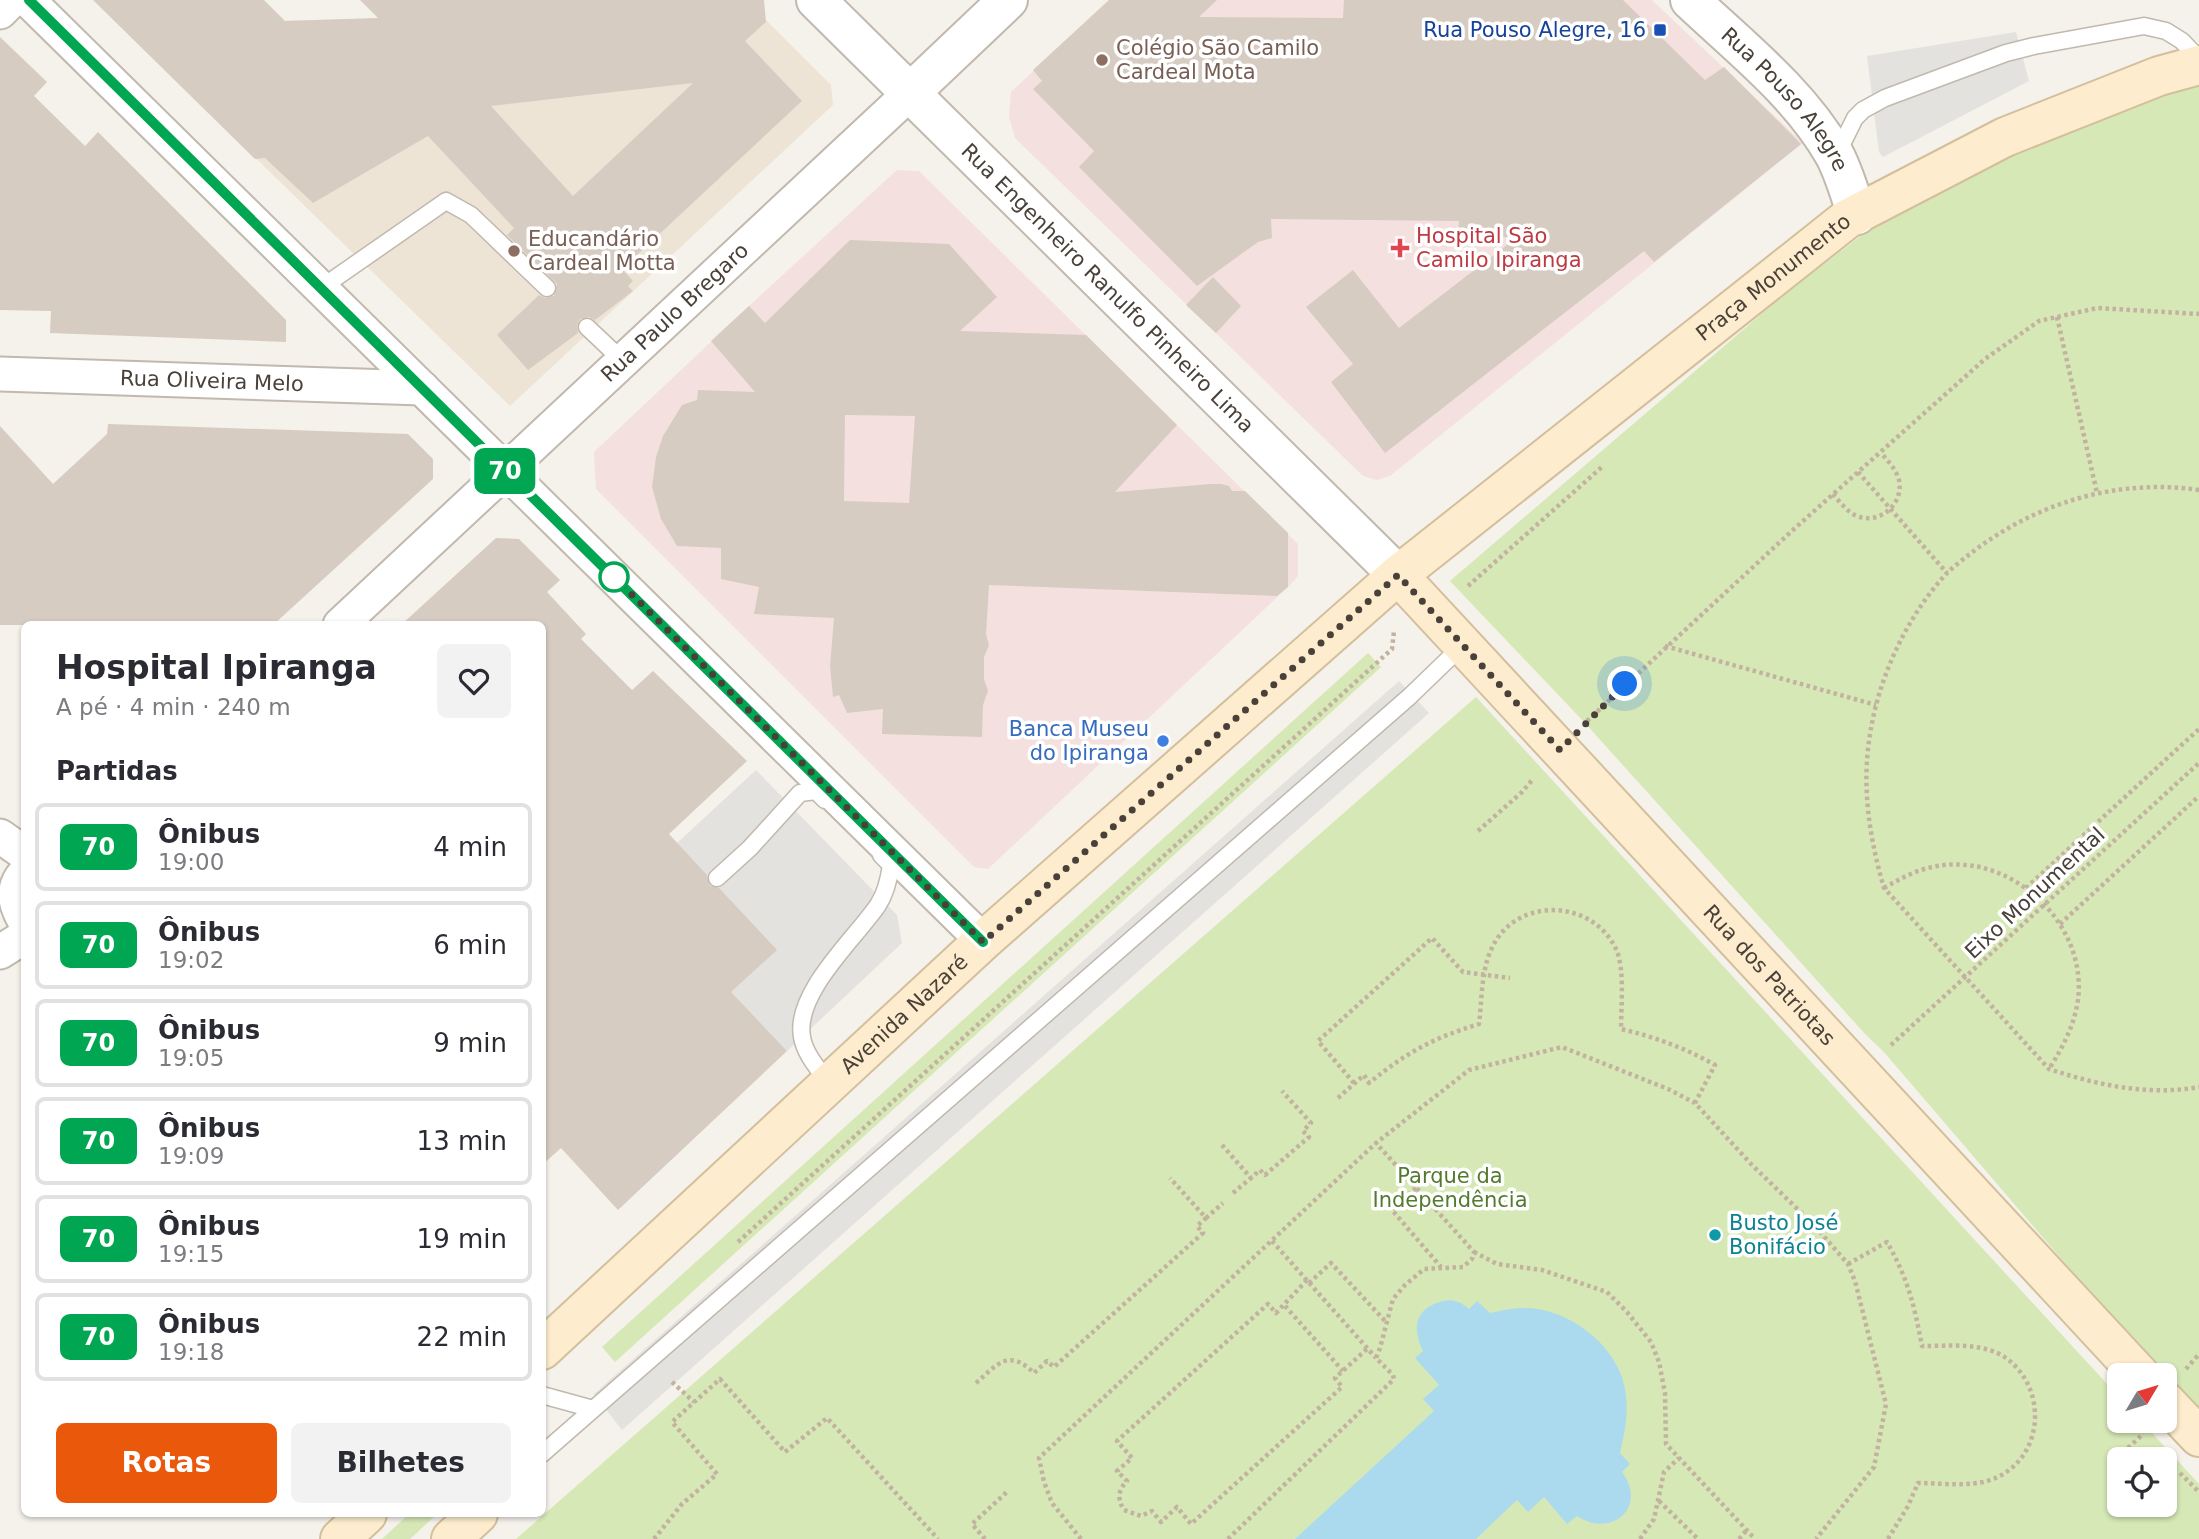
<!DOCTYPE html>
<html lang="pt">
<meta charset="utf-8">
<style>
:root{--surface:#fff;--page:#f2f2f3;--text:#2b2b33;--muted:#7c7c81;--line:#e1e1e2;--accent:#ea580c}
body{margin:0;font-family:"DejaVu Sans",sans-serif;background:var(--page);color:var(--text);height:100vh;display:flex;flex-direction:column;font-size:26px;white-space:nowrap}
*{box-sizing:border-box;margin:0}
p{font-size:23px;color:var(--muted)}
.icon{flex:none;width:38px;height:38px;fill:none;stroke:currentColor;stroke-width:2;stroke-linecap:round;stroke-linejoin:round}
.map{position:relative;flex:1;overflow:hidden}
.sheet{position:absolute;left:21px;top:621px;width:525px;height:896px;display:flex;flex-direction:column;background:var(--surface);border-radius:10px;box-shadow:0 2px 5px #0004}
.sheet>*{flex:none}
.badge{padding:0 14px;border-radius:10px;font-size:24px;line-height:46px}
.needle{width:46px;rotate:52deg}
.tools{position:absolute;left:2107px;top:1363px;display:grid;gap:14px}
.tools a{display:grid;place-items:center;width:70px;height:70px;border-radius:10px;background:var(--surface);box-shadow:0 2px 5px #0004;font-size:35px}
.you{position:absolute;width:35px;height:35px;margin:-18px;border:5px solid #fff;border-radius:50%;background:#1a73e8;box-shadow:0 0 0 10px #1a73e833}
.map>.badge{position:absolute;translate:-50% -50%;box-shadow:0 0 0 4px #fff}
h2{padding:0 35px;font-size:26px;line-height:63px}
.round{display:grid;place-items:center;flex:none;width:74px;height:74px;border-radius:10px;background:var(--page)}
.summary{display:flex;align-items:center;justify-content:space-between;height:119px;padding:0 35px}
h1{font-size:33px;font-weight:600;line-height:52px}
.button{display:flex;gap:14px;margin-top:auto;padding:14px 35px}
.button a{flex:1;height:80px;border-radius:10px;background:var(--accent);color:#fff;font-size:28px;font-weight:600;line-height:80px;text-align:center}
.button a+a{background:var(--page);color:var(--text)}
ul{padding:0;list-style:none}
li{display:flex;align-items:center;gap:21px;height:88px;margin:0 14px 10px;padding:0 21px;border:4px solid var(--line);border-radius:10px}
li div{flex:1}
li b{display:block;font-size:26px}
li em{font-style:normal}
li .badge{min-width:77px;font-weight:700;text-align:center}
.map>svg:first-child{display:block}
.education{fill:#eee4d6}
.medical{fill:#f5e0e0}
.green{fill:#d6e8b6;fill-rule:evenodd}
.parking{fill:#e4e2df}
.water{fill:#abdaef}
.building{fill:#d7ccc1;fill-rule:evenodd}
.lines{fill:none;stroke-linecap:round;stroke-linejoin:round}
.service-casing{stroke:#c1b8ae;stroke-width:19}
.minor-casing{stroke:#c1b8ae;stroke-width:37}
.tertiary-casing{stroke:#c1b8ae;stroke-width:42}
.secondary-casing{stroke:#d3bf9c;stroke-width:42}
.path{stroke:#c2b29f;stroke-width:4.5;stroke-dasharray:3.5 3.5;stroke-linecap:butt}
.service{stroke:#fff;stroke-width:16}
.minor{stroke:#fff;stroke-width:33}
.tertiary{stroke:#fff;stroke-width:38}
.secondary{stroke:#fdeccd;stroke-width:38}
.line-casing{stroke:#fff;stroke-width:16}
.line{stroke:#00a651;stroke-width:10}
.walk{stroke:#494139;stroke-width:7;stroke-dasharray:0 12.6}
.transit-dot{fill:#1a4fb4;stroke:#fff;stroke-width:2.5}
.education-dot{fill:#8d6e63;stroke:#fff;stroke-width:2.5}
.health-dot{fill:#e0444e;stroke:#fff;stroke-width:2.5}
.stop-dot{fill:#fff;stroke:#00a651;stroke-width:3.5}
.shop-dot{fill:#3f7fe0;stroke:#fff;stroke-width:2.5}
.culture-dot{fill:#0f9aa8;stroke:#fff;stroke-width:2.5}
.labels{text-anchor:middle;stroke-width:7;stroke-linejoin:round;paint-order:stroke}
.transit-label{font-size:21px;fill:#164399;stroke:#fff;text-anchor:end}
.education-label{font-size:21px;fill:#785e54;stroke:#fff;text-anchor:start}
.street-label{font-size:21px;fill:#494139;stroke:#fff}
.health-label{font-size:21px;fill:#be3a42;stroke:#fff;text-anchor:start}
.shop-label{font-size:21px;fill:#366cbe;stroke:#fff;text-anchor:end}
.park-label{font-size:21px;fill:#537a2d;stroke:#fff}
.culture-label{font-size:21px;fill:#0d838f;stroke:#fff;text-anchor:start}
</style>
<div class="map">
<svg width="2199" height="1539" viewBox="0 0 2199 1539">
<rect width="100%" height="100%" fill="#f5f1eb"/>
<path class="education" d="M536,0H746L831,85L833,105L510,406L119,25L394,18Z"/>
<g class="medical">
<path d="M1110,0H1652L1803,143L1390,476L1377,480L1363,476L1015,138L1009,117L1011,92Z"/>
<path d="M897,170L919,171L1298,544V576L1288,587L988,869L974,867L596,489L594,452L749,306Z"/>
</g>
<g class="green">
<path d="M2199,84V1419L2165,1380V1376L2161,1375L1883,1051L1866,1035L1585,723L1450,581L1786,293L1883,219L2044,129Z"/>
<path d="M1368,653L1381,667L615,1362L602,1347Z"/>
<path d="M1476,697L2119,1397V1421H2141L2199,1484V1539H516ZM2119,1460H2165V1505H2119Z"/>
<path d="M409,1514H437L410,1539H382Z"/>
</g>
<g class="parking">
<path d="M2016,32L2029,81L1883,157L1879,152L1867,56Z"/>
<path d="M1399,681L1429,713L622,1430L594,1394Z"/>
<path d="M756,770L897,915L902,943L787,1051L699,960L677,843Z"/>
</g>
<path class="water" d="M1451,1300L1461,1303L1469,1309L1477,1301L1490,1313C1500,1311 1511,1308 1522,1308C1566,1306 1618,1345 1625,1389C1629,1412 1625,1431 1620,1453L1630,1464L1622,1472C1648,1507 1612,1539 1577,1516L1567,1524L1544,1497L1528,1512L1517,1500L1476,1539H1295L1434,1411L1423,1399L1439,1385L1415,1358L1423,1351C1409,1324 1419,1303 1451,1300Z"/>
<g class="building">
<path d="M93,0H264L285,21L378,18L360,0H764L766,22L745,41L802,101L622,269L633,281L628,286L633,291L595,320L589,317L580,319L577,325L578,333L528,370L497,335L539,295L545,298L554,296L557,284L507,235L514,228L428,136L313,203L265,158L255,159ZM693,83L573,196L491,106Z"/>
<path d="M1109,0H1217L1199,17L1343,18L1344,0H1623L1705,80L1724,67L1801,144L1654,262L1644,251L1385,453L1331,382L1353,364L1306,307L1353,270L1399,328L1516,238L1458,233L1459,221L1271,219L1272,238L1258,242L1197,286L1079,167L1094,151L1033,89L1042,81L1033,70Z"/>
<path d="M0,37L47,82L34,96L85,146L98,132L286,320V342L50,333L51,311L0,310Z"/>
<path d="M850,240L949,244L997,297L960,331L1086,335L1177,425L1115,492L1210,484H1221L1229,486L1232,491H1245L1288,533V587L1277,596L989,585L986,634L989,645L984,657V679L988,691L983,705L982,737L882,734L883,709L847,713L839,695L833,697L830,666L834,618L754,614L759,587L721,579V548L677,546L661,519L652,487L656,457L663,436L682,405L697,400L698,390L755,392L711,341L749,306L765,323ZM845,415L915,416L909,503L844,501Z"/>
<path d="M1213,277L1241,306L1216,333L1186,305Z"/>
<path d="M108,424L408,434L433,459V479L273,625H0V426L53,484L107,434Z"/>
<path d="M496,538L519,539L560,580L547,592L586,634L581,639L632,690L653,671L747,761L669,834L707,875L710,886L719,888L777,950L731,992L787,1051L618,1210L561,1148L542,1165V625H401Z"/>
</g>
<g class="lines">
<g class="service-casing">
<g id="service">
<path d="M1836,156L1855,118L1863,110L1885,98L2006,53L2034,46L2144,26L2166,31L2182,41L2199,59"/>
<path d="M321,288L446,201L471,215L547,288"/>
<path d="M587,327L623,361"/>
<path d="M717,878L750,848L800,793L816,791L825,800"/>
<path d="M829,1084C819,1069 805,1055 802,1037C794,993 855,939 878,905C886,893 889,879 891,865L881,855"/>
<path d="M542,1395L593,1409"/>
<path d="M542,1454L1409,697L1463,645"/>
</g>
</g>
<g class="minor-casing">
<g id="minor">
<path d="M28,0L983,941"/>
<path d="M0,12L12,0"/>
<path id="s1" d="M0,374L422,388"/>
<path id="s2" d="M340,625L910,93"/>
<path d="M0,836L24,853"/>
<path d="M24,874C11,889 15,904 24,920"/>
<path d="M0,952L24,937"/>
</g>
</g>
<g class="tertiary-casing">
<g id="tertiary">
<path id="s3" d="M816,0L1398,575"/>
<path id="s4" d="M1690,0C1741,48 1799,93 1834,154C1844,172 1850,195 1857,215"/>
<path d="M910,93L1008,0"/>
</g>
</g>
<g class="secondary-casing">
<g id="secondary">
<path id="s5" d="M1398,575L2141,1376"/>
<path id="s6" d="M542,1350L983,941L1398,575L1847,219L2005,137L2159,76L2199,65"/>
<path d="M2165,1401L2199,1437"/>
<path d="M340,1539L367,1514"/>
<path d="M451,1539L478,1514"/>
</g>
</g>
<g class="path">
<path d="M2057,317L2097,493"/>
<path d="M1858,472L1947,573"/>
<path d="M2199,490C2117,478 2035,503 1970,554C1962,560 1953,567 1946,574C1905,619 1877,681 1869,741C1862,791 1870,840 1884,888L2049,1069C2097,1085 2148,1096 2199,1087"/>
<path d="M1833,494C1840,502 1847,512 1857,516C1880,525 1904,504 1899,480C1896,469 1888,461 1881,453"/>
<path d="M1468,586L1603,466"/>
<path d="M1665,646L1876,705"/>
<path d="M1587,721L1794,529L1985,359L2039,321L2097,308L2199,314"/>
<path d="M1478,831L1522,792L1533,779"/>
<path d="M1884,888C1898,880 1912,872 1928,868C2006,847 2088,921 2078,1000C2074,1026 2063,1047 2049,1069"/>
<path d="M2026,888L2199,729"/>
<path d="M2060,924L2199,796"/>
<path d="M1891,1045L2199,763"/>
<path d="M1354,1083L1318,1041L1432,938L1463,972L1510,978"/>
<path d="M1338,1098L1364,1075L1369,1083C1409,1051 1431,1039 1479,1024C1482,1000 1481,972 1491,950C1514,896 1592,898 1616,949C1625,969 1621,1006 1621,1029C1655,1037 1685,1048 1715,1065L1695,1103"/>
<path d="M1222,1145L1251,1178L1260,1170L1265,1175L1309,1137L1303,1131L1311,1123L1282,1091"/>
<path d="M1416,1188L1392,1210L1441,1267"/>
<path d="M1233,1193L1251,1178"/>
<path d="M1206,1218L1223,1203"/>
<path d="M1272,1241L1376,1358"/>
<path d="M738,1242L1392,649L1394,631"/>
<path d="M1474,1252L1497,1264L1542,1270L1607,1292L1627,1312L1651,1342L1659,1362L1665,1393L1666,1444L1755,1539"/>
<path d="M1848,1264L1887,1242C1908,1279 1914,1304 1922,1346C1949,1346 1983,1342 2006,1358C2051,1391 2043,1465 1987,1481C1965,1487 1940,1483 1918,1483L1908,1506L1888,1539"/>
<path d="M1307,1280L1276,1313L1268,1304L1117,1441L1132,1458L1117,1471L1127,1481C1118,1490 1117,1499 1124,1510L1141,1516L1152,1511L1161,1522L1177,1507L1191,1524L1342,1387L1335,1378L1368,1348"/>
<path d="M1309,1283L1331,1263L1386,1322"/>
<path d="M1285,1306L1343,1371"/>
<path d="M2186,1369L2199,1354"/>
<path d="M672,1382L694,1402"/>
<path d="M976,1383C998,1364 1008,1348 1034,1373L1047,1361L1054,1367L1203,1233L1197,1226L1206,1218L1170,1178"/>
<path d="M2128,1448L2143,1434"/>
<path d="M2180,1473L2199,1492"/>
<path d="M1659,1501L1698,1539"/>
<path d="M654,1539L682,1504L717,1474L672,1422L720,1379L785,1452L827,1418L938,1539"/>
<path d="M985,1539L972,1524L1008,1491"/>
<path d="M1081,1539L1052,1503L1044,1482L1039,1458L1376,1143L1469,1070L1562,1047L1668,1089L1695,1103L1752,1165L1813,1224L1848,1264L1855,1281L1886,1404L1874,1467L1816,1539"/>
<path d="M1228,1539L1394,1379L1393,1375L1376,1358L1380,1348L1393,1299L1405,1285L1424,1269L1463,1267L1472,1259L1474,1252L1376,1143"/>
<path d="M1640,1539L1654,1519L1664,1472L1679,1458"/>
<path d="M1739,1539L1746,1531"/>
</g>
<use href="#service" class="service"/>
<use href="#minor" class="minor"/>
<use href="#tertiary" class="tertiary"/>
<use href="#secondary" class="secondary"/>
</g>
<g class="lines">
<g class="line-casing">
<path id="line" d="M29,0L983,942"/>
</g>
<use href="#line" class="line"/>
<path class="walk" d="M614,577L983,942L1398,575L1560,750L1625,684"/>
</g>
<rect class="transit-dot" x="1653" y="23" width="14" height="14" rx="3.5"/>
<g class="education-dot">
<circle cx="1102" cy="60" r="7"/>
<circle cx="514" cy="251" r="7"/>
</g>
<path class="health-dot" d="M1396.5 237.5h7v7h7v7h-7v7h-7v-7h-7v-7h7z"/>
<circle class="stop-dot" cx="614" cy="577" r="14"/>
<circle class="shop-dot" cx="1163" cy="741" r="7"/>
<circle class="culture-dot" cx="1715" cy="1235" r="7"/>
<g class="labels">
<g class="transit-label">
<text x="1646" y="37">Rua Pouso Alegre, 16</text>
</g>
<g class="education-label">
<text x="1116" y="55">Colégio São Camilo<tspan x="1116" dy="24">Cardeal Mota</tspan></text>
<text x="528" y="246">Educandário<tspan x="528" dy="24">Cardeal Motta</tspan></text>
</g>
<g class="street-label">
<text dy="7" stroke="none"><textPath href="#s4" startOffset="138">Rua Pouso Alegre</textPath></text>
<text dy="7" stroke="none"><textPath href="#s6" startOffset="1634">Praça Monumento</textPath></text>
<text dy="7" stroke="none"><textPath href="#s3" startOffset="410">Rua Engenheiro Ranulfo Pinheiro Lima</textPath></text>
<text dy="7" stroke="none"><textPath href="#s2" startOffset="458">Rua Paulo Bregaro</textPath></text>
<text dy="7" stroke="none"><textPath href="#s1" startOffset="212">Rua Oliveira Melo</textPath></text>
<text transform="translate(2035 893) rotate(-43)" y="7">Eixo Monumental</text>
<text dy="7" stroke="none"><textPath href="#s5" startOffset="546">Rua dos Patriotas</textPath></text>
<text dy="7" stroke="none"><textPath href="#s6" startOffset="494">Avenida Nazaré</textPath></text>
</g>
<g class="health-label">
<text x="1416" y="243">Hospital São<tspan x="1416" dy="24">Camilo Ipiranga</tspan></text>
</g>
<g class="shop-label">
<text x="1149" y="736">Banca Museu<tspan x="1149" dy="24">do Ipiranga</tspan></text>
</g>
<g class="park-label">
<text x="1450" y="1183">Parque da<tspan x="1450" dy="24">Independência</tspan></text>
</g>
<g class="culture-label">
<text x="1729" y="1230">Busto José<tspan x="1729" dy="24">Bonifácio</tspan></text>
</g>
</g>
</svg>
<div class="tools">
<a><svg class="needle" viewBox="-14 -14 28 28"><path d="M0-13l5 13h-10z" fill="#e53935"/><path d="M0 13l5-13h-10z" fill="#7c7c81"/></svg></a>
<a><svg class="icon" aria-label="locate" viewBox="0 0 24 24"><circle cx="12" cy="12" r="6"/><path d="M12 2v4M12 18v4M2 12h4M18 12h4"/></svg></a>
</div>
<div class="you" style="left:1625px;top:684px"></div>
<b class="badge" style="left:505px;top:471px;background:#00a651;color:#fff">70</b>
<section class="sheet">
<div class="summary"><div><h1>Hospital Ipiranga</h1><p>A pé · 4 min · 240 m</p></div><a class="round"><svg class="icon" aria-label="heart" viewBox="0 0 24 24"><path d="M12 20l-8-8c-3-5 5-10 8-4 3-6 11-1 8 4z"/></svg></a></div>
<h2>Partidas</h2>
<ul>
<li><span class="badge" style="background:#00a651;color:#fff">70</span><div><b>Ônibus</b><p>19:00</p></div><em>4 min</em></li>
<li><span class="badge" style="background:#00a651;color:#fff">70</span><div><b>Ônibus</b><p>19:02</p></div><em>6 min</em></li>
<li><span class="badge" style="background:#00a651;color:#fff">70</span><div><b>Ônibus</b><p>19:05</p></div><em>9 min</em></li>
<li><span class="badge" style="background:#00a651;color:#fff">70</span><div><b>Ônibus</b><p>19:09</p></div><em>13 min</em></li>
<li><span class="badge" style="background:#00a651;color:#fff">70</span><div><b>Ônibus</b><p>19:15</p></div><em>19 min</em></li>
<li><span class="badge" style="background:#00a651;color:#fff">70</span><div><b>Ônibus</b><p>19:18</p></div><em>22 min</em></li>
</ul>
<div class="button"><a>Rotas</a><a>Bilhetes</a></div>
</section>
</div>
